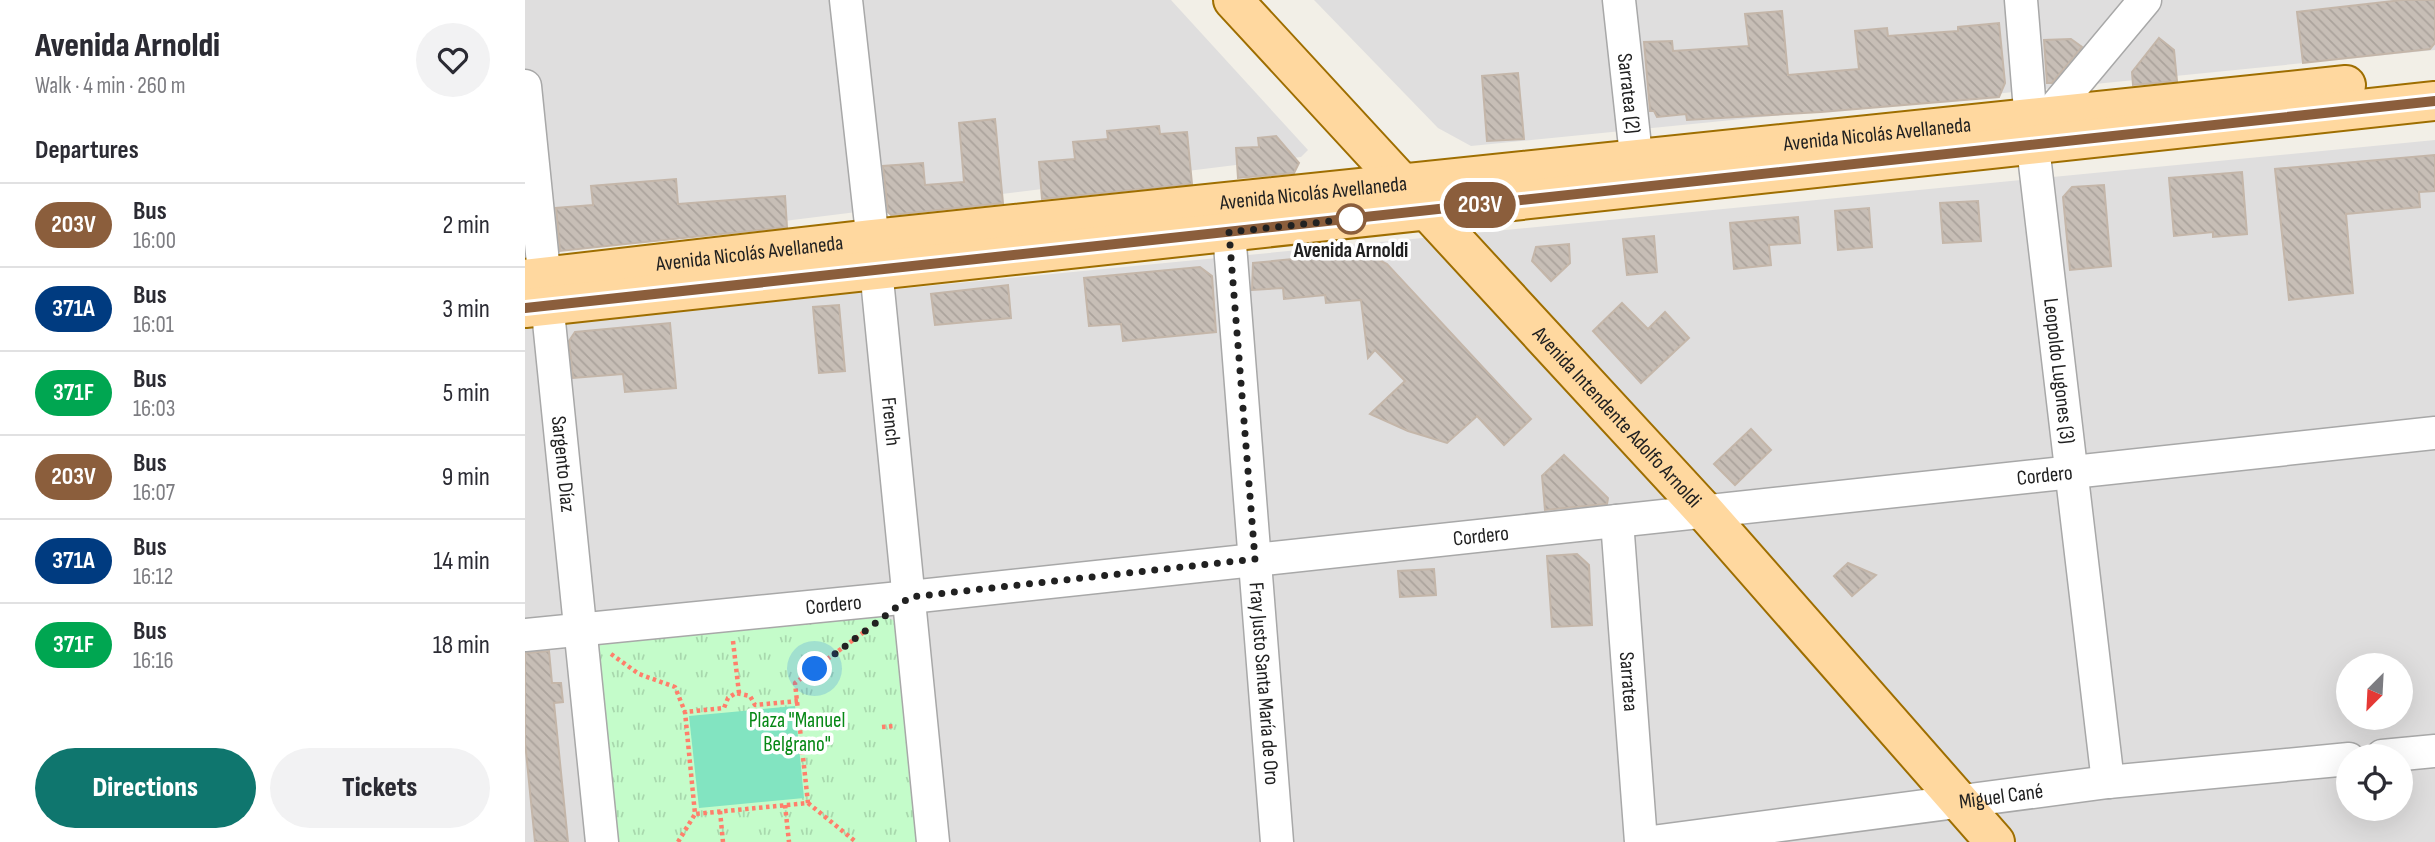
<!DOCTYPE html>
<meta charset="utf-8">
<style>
:root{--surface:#fff;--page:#f2f2f3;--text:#2b2b33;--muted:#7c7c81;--line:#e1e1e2;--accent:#0f766e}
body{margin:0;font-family:"Sofia Sans Condensed",sans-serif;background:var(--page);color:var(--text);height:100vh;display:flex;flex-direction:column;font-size:26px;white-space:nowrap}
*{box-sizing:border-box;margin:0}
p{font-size:23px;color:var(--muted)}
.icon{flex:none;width:38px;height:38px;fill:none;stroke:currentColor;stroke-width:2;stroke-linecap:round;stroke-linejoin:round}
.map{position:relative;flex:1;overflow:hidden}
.sheet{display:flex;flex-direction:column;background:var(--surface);width:525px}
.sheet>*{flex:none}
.badge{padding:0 14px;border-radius:23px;font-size:24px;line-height:46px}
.needle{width:46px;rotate:204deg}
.tools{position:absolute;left:1811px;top:653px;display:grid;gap:14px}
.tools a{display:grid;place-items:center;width:77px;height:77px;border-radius:50%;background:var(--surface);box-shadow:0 7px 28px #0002;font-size:35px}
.you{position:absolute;width:35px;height:35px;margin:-18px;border:5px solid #fff;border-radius:50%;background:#1a73e8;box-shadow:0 0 0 10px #1a73e833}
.map>.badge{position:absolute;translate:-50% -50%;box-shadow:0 0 0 4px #fff}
h2{padding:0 35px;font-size:26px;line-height:63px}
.round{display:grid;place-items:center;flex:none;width:74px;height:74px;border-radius:37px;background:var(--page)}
.summary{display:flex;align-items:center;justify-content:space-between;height:119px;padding:0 35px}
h1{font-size:33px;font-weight:800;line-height:52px}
.primary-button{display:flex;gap:14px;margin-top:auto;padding:14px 35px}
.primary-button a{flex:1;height:80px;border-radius:42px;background:var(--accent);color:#fff;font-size:28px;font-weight:800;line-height:80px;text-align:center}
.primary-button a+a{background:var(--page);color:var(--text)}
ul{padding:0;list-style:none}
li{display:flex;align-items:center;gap:21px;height:84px;padding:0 35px;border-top:2px solid var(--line)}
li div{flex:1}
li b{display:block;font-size:26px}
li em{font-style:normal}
li .badge{min-width:77px;font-weight:700;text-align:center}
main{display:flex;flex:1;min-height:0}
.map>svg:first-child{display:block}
.residential{fill:#dfdede;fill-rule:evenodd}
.park{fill:url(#park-tufts)}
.pitch{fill:#82e4c1}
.building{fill:url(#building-back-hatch);stroke:#c4b6a9;stroke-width:2}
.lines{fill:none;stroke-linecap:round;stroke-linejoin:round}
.minor-casing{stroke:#a8a8a8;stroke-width:35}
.major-casing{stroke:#9e6e00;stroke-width:42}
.path{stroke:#ff7f6b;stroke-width:4.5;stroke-dasharray:3.5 3.5;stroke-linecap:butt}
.minor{stroke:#fff;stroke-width:32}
.major{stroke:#ffd89f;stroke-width:38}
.line-casing{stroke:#fff;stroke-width:16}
.line{stroke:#8b5e3c;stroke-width:10}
.walk{stroke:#212121;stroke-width:7;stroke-dasharray:0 12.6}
.stop-dot{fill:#fff;stroke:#8b5e3c;stroke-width:3.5}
.labels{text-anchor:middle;stroke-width:7;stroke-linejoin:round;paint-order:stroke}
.street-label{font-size:21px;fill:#212121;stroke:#fff}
.stop-label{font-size:21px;font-weight:bold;fill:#212121;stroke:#fff}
.park-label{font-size:21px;fill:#068815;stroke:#fff}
</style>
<main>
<section class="sheet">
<div class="summary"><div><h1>Avenida Arnoldi</h1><p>Walk · 4 min · 260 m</p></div><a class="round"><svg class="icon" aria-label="heart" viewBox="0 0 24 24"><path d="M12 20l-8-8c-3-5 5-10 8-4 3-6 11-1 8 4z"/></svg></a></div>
<h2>Departures</h2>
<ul>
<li><span class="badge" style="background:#8b5e3c;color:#fff">203V</span><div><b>Bus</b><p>16:00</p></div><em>2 min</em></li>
<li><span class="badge" style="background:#003b80;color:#fff">371A</span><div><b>Bus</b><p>16:01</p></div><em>3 min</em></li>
<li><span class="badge" style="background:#00a651;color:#fff">371F</span><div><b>Bus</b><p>16:03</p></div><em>5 min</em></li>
<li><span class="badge" style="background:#8b5e3c;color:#fff">203V</span><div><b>Bus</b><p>16:07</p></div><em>9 min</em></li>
<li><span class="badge" style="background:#003b80;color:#fff">371A</span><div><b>Bus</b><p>16:12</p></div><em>14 min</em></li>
<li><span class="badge" style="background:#00a651;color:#fff">371F</span><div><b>Bus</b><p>16:16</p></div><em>18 min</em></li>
</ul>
<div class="primary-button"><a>Directions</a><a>Tickets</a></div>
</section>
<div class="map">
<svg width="1910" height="842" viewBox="0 0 1910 842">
<defs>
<pattern id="park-tufts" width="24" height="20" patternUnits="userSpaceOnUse" patternTransform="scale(1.75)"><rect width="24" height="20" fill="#c4fcca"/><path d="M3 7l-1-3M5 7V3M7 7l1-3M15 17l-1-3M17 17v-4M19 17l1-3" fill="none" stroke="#a8d8ad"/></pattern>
<pattern id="building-back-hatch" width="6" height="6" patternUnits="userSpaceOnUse" patternTransform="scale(1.75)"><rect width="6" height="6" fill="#c7beb6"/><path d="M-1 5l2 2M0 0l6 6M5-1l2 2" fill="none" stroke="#aba39c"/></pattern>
</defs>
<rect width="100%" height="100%" fill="#f2efe7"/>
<g class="residential">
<path d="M0,0H646L783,150L776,157L0,253Z"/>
<path d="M789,0H1910V50L946,146L913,128Z"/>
<path d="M1910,140V842H0V325ZM1824,665H1876V718H1824ZM1824,756H1876V808H1824Z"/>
</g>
<path class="park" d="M353,613L370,621L395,842H91L73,658L75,645L86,640Z"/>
<path class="pitch" d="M270,706L279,798L174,808L164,716Z"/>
<g class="building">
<path d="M1877,0H1910V43L1905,49L1778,63L1772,12Z"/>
<path d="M1257,11L1263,75L1334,69L1330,31L1362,28L1363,36L1433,31V27L1474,23L1480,83L1474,97L1296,112L1162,120L1161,114L1132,117L1129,111H1125L1119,42L1147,41L1148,51L1224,46L1220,14Z"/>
<path d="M1634,38L1649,50L1652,81L1608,85L1607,72Z"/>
<path d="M1546,39L1557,47L1527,83H1522L1519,40Z"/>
<path d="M993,73L999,139L962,141L957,76Z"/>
<path d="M470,119L478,203L366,215L363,212L358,166L398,163L400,185L439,182L434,123Z"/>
<path d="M634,126L635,134L662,132L667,184L517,199L514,162L550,159L548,142L583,139L582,131Z"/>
<path d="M751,136L774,163L769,173L713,178L711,148L734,147L733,138Z"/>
<path d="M1910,155V191L1894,192L1895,207L1821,214L1828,293L1764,300L1750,169Z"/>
<path d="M1717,172L1722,234L1688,237V232L1649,236L1644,178Z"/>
<path d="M151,179L153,204L260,196L262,227L35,251L31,208L68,205L66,186Z"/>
<path d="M1579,185L1586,266L1545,270L1538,197L1547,187Z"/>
<path d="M1453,201L1456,241L1418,243L1415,203Z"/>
<path d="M1344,208L1347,247L1313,250L1310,211Z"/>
<path d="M1273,217L1275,243L1244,245L1246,265L1209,269L1205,223Z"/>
<path d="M1129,236L1132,272L1102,275L1098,239Z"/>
<path d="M1044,244L1045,263L1026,281L1007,261L1011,247Z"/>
<path d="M830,253L845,255L862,264L1006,419L979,445L952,416L922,443L883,431L845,414L880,381L850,350L843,358L836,300L801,303L800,295L759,299L758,288L727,290L728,263Z"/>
<path d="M675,267L687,276L691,332L598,341L596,324L564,326L559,278Z"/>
<path d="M483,285L486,318L410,325L406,294Z"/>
<path d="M1097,303L1123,329L1140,312L1164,338L1116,383L1068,331Z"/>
<path d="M314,305L320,371L294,373L288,307Z"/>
<path d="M145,323L151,388L100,392L98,374L48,378L44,341L50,332Z"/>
<path d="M1226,429L1246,450L1210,485L1189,464Z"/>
<path d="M1039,455L1083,498L1082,504L1020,510L1017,476Z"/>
<path d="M1052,554L1064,565L1067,625L1027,627L1022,556Z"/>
<path d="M1323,563L1351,575L1327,596L1309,576Z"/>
<path d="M909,569L911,595L875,597L873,571Z"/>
<path d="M24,651L27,683H36L38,702L29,703L43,842H10L0,742V653Z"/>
</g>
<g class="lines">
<g class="minor-casing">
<g id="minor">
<path id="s1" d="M321,0L351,269L408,842"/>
<path id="s2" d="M1094,0L1114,183"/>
<path id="s3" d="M1496,0L1508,147L1583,782"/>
<path id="s4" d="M0,86L77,842"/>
<path d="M1524,115L1620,0"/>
<path id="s5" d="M704,232L752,842"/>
<path id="s6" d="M1092,521L1116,842"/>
<path id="s7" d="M0,635L385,597L1910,433"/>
<path d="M1857,756L1910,751"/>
<path id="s8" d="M1127,842L1583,782L1824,759"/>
</g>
</g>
<g class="major-casing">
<g id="major">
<path id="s9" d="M708,0L1180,512L1470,842"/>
<path id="s10" d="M0,279L346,239L1821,85"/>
<path d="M0,308L1910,101"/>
</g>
</g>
<g class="path">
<path d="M208,641L214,693"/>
<path d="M86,654L114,674L150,687L160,712"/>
<path d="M273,701L230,705L225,696L211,693L203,698L199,708L160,712L170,814L283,803L270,683L343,629"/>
<path d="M357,727L369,726"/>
<path d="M283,803L331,842"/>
<path d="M260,805L264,842"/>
<path d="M195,811L198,842"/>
<path d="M153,842L170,814"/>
</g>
<use href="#minor" class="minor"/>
<use href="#major" class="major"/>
</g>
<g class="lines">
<g class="line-casing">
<path id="line" d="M0,308L1910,101"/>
</g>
<use href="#line" class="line"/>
<path class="walk" d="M290,669L385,597L730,559L704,232L826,219"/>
</g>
<circle class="stop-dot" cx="826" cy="219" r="14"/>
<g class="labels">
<g class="street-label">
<text dy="7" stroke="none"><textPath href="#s2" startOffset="94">Sarratea (2)</textPath></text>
<text dy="7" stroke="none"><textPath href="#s10" startOffset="1360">Avenida Nicolás Avellaneda</textPath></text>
<text dy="7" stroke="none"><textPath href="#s10" startOffset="793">Avenida Nicolás Avellaneda</textPath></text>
<text dy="7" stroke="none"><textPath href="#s10" startOffset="226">Avenida Nicolás Avellaneda</textPath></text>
<text dy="7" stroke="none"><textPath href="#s3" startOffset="373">Leopoldo Lugones (3)</textPath></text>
<text dy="7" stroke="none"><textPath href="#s9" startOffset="567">Avenida Intendente Adolfo Arnoldi</textPath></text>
<text dy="7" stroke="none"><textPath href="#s1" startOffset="424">French</textPath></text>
<text dy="7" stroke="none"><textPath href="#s4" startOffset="380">Sargento Díaz</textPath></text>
<text dy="7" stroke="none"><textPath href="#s7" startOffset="1528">Cordero</textPath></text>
<text dy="7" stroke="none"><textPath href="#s7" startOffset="961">Cordero</textPath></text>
<text dy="7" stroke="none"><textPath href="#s7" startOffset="310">Cordero</textPath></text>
<text dy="7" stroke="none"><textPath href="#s6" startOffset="161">Sarratea</textPath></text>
<text dy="7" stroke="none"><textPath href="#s5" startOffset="453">Fray Justo Santa María de Oro</textPath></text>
<text dy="7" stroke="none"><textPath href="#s8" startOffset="352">Miguel Cané</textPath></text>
</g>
<g class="stop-label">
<text x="826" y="257">Avenida Arnoldi</text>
</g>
<g class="park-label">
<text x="272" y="727">Plaza "Manuel<tspan x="272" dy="24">Belgrano"</tspan></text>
</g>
</g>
</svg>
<div class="tools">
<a><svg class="needle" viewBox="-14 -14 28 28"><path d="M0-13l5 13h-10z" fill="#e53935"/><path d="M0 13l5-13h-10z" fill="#7c7c81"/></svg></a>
<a><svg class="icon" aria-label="locate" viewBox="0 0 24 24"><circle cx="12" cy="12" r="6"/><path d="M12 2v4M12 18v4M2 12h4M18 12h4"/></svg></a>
</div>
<div class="you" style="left:290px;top:669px"></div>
<b class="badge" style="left:955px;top:205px;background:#8b5e3c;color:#fff">203V</b>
</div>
</main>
